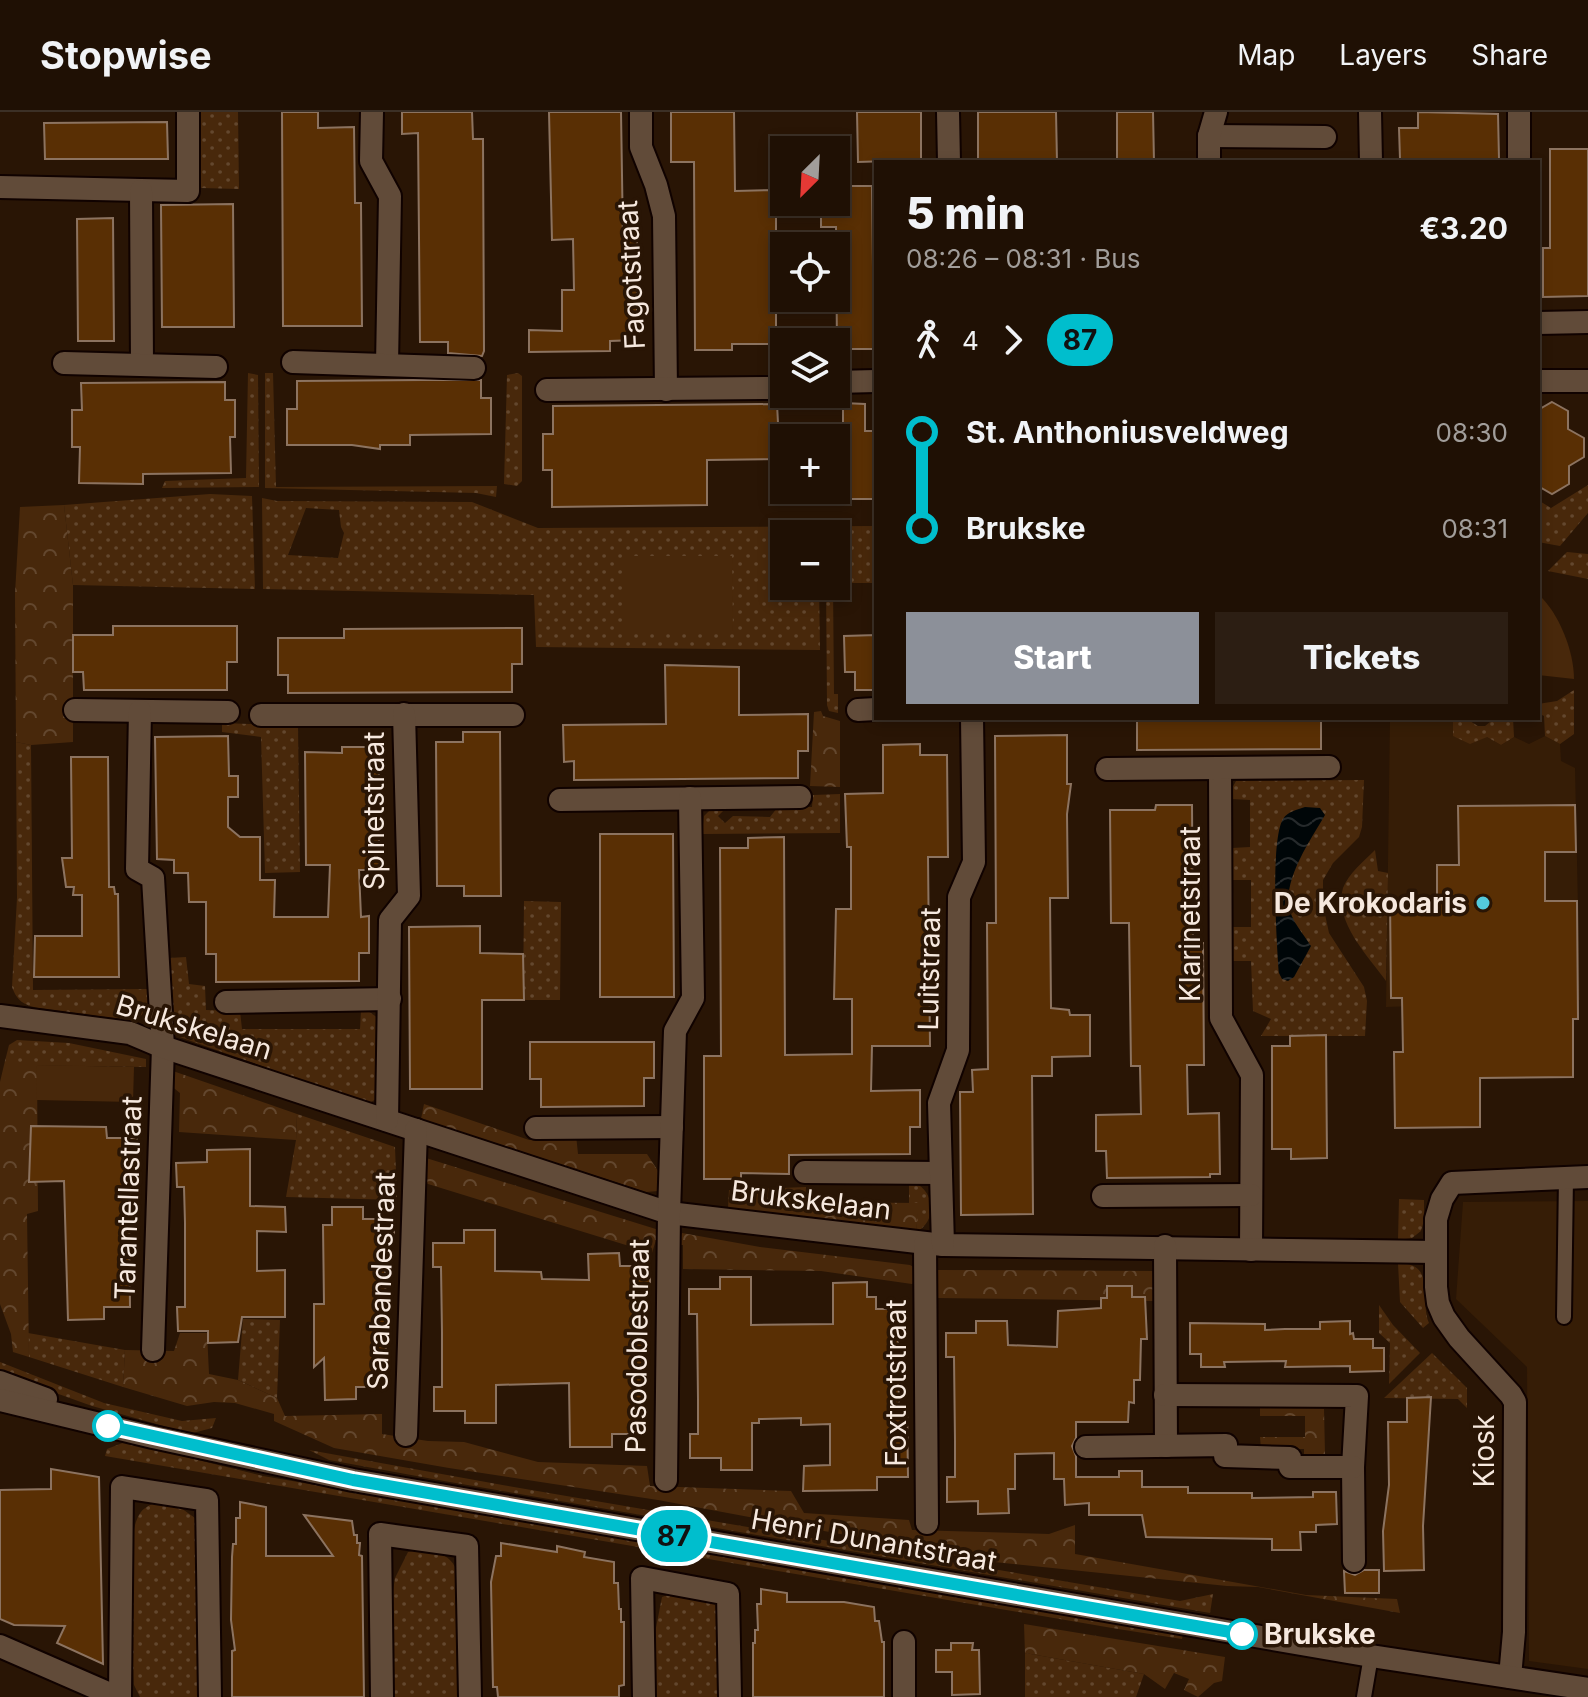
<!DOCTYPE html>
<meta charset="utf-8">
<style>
:root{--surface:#1f1004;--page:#2c1e13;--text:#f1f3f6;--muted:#a19d9a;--line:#3c3026;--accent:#8c9099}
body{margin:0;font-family:Inter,sans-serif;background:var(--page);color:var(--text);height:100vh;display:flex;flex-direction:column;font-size:30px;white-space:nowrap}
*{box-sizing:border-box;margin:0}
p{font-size:26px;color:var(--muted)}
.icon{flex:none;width:44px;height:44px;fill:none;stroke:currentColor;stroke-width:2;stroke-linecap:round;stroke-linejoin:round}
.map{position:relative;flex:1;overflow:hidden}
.drawer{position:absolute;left:874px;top:48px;width:666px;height:560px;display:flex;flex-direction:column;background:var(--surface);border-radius:0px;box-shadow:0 4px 12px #0003,0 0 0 2px var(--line)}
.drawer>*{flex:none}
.badge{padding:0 16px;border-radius:26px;font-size:28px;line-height:52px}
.needle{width:52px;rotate:204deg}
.fabs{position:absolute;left:770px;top:24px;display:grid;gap:16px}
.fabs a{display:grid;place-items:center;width:80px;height:80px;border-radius:0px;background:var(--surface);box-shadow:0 4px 12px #0003,0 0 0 2px var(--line);font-size:40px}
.map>.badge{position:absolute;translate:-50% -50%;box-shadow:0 0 0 4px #fff}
.legs{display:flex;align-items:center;gap:12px;height:88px;padding:0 32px;font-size:26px}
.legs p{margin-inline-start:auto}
.summary{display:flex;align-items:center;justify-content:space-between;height:136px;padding:0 32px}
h1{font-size:44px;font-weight:800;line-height:60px}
.action{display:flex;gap:16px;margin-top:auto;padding:16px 32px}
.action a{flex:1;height:92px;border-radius:0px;background:var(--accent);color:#fff;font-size:32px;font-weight:800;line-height:92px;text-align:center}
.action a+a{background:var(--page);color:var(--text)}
ul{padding:0 32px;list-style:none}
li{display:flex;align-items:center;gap:28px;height:96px;font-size:30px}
li i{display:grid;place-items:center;width:12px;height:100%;margin:0 10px;background:currentColor}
li i::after{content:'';width:20px;height:20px;margin:-10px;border:6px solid;border-radius:50%;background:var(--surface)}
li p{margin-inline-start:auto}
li:first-child i{background:linear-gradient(#0000 50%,currentColor 0)}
li:last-child i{background:linear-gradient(currentColor 50%,#0000 0)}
header{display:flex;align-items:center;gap:48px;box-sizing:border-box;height:112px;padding:0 40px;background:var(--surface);border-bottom:2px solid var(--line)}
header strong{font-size:38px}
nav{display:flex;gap:44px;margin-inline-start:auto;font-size:28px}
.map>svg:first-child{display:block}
.built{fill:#361d06}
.grass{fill:url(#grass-dots);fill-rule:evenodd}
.forest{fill:url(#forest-crowns)}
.park{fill:#48280b}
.water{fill:url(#water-waves)}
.building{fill:#592f04;stroke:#8c7360;stroke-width:2}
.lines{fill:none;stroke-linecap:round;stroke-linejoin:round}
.service-casing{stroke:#100200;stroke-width:18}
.minor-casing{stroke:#100200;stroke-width:26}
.tertiary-casing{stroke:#100200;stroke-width:26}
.service{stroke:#614b39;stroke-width:14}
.minor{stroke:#614b39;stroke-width:22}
.tertiary{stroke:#614b39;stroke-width:22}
.line-1-casing{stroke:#fff;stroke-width:18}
.line-1{stroke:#00becd;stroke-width:12}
.poi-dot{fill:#54cadc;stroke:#291505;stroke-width:3}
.stop-1-dot{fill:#fff;stroke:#00becd;stroke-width:4}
.labels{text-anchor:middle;stroke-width:7;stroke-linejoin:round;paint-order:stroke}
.street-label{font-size:28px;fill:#f6e8de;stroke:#291505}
.poi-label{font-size:28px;font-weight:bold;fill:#f6e8de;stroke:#291505;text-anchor:end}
.stop-label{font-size:28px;font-weight:bold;fill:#f6e8de;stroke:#291505;text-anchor:start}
</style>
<header>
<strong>Stopwise</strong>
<nav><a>Map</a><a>Layers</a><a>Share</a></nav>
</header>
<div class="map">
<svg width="1588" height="1585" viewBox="0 0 1588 1585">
<defs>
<pattern id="grass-dots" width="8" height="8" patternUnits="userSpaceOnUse" patternTransform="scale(2)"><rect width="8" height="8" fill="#48280b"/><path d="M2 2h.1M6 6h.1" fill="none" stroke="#63472e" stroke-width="1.8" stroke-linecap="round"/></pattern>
<pattern id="forest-crowns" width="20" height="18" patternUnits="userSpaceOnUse" patternTransform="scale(2)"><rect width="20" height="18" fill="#48280b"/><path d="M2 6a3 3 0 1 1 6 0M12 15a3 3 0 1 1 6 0" fill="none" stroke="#63472e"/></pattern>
<pattern id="water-waves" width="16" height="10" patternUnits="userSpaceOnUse" patternTransform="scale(2)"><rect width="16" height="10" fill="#000608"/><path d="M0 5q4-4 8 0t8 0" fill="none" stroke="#262a2c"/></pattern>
</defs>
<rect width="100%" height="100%" fill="#291505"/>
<g class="built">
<path d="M1390,606H1453L1454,624L1487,625L1501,633L1514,625L1529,632L1545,624L1560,632L1561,649L1575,656L1580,888L1386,895Z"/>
<path d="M1588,1089V1557L1529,1549L1527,1255L1456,1187L1463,1090Z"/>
</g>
<g class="grass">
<path d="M198,0H238L239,77L201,76Z"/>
<path d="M248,261L258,263L259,375L162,376L165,369L246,366Z"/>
<path d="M265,261H273L276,375L497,374L496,385L476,381L265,376Z"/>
<path d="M518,261L522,264V369L517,374L504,372L507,263Z"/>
<path d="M1588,373V401L1560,434L1538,430V388L1551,396Z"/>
<path d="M210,382L252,384L255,477L73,473L64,393Z"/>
<path d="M262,386L277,389L472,390L538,416L876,414V471H836V422H784V474H819L820,538L536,535L534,483L263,477ZM306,396L339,398L341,415L344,421L338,446L288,443Z"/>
<path d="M1567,440L1588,442V467L1548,459Z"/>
<path d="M826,474H833L834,582H838V601L829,599L827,593Z"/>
<path d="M1574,578V622L1560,632L1545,624L1544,604L1538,601V592L1557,589Z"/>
<path d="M1453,606H1465L1478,614H1485L1495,606H1513L1514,625L1501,633L1487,625L1470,632L1453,624Z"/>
<path d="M222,611L298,614L300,760L265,761L261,625L222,620Z"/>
<path d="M16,630L31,633L33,878L149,877L147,899L139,905L128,908L38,896C24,893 17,889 12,875L17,786Z"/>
<path d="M1364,668L1362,715L1359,725L1333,751L1323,768V793L1329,821L1364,875L1367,889L1365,924H1261L1271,907L1253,899L1251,849H1232V815H1251V768H1231L1232,736L1250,735V688L1231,687L1230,680L1236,669Z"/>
<path d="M840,682V721L702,722L704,704L709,699L725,697L718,704L725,711L733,704L770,705L777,696L812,695L813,683Z"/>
<path d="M1375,738L1378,759L1388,761L1386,869C1369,845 1333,809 1343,776C1349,761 1364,749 1375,738Z"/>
<path d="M524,789L561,790L560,888H523Z"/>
<path d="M186,845L189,872L205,874L206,898L240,899L242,917H360L361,899L365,897L378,906V986L371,990H364L174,923L168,916L169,846Z"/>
<path d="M17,928L69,931L146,947V955L4,953L9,933Z"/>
<path d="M297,1002L395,1035L397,1088L286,1085L296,1028Z"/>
<path d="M915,1071C935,1080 937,1110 916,1120L918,1091L909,1092V1072Z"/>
<path d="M1399,1087L1424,1088V1108L1421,1119L1412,1126L1398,1128Z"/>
<path d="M1398,1151C1437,1151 1419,1187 1429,1211L1423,1216L1400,1190Z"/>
<path d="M1379,1193L1393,1213L1420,1241L1389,1272L1390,1231L1379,1221Z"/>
<path d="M243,1207L280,1208L277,1286L238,1268Z"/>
<path d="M28,1221L125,1238L123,1275L29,1245Z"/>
<path d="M1432,1241L1467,1276V1296L1458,1287L1384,1286Z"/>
<path d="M0,1250L104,1291L182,1309L216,1306L212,1316L193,1321L171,1316L92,1294L0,1261Z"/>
<path d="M125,1330L263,1364L1183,1522L1182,1527L1118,1517L105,1344L107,1337Z"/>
<path d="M309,1338L508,1374L1180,1489L1213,1482L1210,1501L444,1369L329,1348Z"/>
<path d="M154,1391L181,1396L195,1406L202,1447L204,1585H140L134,1573C133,1537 123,1430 139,1403C142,1397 148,1394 154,1391Z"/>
<path d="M422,1437C443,1440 454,1446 460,1467L465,1585H392L390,1499L395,1466L408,1440Z"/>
<path d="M677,1480L712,1487L717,1493L725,1542L726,1585H653L652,1536L662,1485Z"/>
<path d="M1025,1541L1144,1562L1136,1585H1025Z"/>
</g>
<g class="forest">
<path d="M64,393L73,473V630L31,633L16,630L15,482L20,395Z"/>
<path d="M821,599L823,604L840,609V675L810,674L814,600Z"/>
<path d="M4,953H37L38,1099L27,1102L29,1245L13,1240L11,1222L0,1192V970Z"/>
<path d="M170,958L297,1002L296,1028L179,1020L180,981L165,969Z"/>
<path d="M424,992L529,1028L576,1023L578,1042H647L664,1068L658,1079L646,1080L421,1007Z"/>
<path d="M426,1046L659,1118L652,1141L428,1072L422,1067Z"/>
<path d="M806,1075L807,1090L919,1091L916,1120L728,1096L729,1078Z"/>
<path d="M682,1121L760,1135L910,1153L917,1157V1169L912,1172L821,1159L683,1157V1133H678Z"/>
<path d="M937,1158L1154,1159V1189L937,1186Z"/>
<path d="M180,1221H207L209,1262L238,1268L277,1286L285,1304L382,1302V1322L428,1329L464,1330L538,1350L647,1354L650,1374L791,1379L804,1401L909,1408L912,1418L1049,1422L1075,1413V1442L1306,1483L1397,1487L1400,1501L1258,1475L1227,1474L985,1449L658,1388L449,1356L334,1336L274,1309V1302L235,1291L214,1290L187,1294L123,1275L125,1238L174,1239Z"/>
<path d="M1260,1293H1340L1343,1296L1324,1297L1325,1342H1343L1344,1347H1304V1337H1261L1260,1325H1305V1304H1260Z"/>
<path d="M1024,1512L1225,1545L1222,1569L1214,1571L1198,1585L1184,1578L1189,1567L1174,1561L1165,1577L1144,1562L1025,1541Z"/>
</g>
<g class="park">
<path d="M626,444H732L733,521H626Z"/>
<path d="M1538,482C1559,501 1574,539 1574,567L1538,563Z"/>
<path d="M37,953L134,955L133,990L36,988Z"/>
</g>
<path class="water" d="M1305,695L1320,696L1325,703C1311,727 1284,766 1289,795C1291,808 1304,823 1311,834L1294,865L1288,869L1282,867L1279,861C1277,832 1270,729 1283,707C1288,699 1297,698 1305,695Z"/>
<g class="building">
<path d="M282,0H318V16L354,15L355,91H361L362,214H283Z"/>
<path d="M402,0H472L473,27H483L484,239L482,244L448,241V230H420L418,21L402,22Z"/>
<path d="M549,0H621L623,126H637V228L610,229V239L529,240V218L562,219V178H574L573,127L552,128Z"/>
<path d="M671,0H734L735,79L776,78V232H732V238H695L694,50H671Z"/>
<path d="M857,0H921V48L858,50Z"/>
<path d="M978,0H1056L1057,50H978Z"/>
<path d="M1117,0H1153L1154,50H1117Z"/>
<path d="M1418,0L1498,2L1499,47H1462V50H1436V47H1400L1399,16H1418Z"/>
<path d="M167,10L168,47H45L44,11Z"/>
<path d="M1550,37H1588V184L1543,185V136H1550Z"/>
<path d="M836,74H872L874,237H837L836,115H821V95H836Z"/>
<path d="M233,92L234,215H162L161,93Z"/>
<path d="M113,106L114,229H78L77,107Z"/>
<path d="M423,268H481V286H491V322L410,323V333H380V337L352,333H287V297H297V269Z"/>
<path d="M225,270V288H235V325H230L231,361L143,362V372L79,371L80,335H72V298H82L81,271Z"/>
<path d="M1552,290L1568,299V317L1584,326V345L1569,354V372L1552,382L1538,374V298Z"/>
<path d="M843,291L865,292V319H876L875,387H836V319H843Z"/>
<path d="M777,292L778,311H784V347L707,348V393L552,395V358H543V322H553V294Z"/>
<path d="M113,514H237V550H227V578H84L83,560H73V523H113Z"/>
<path d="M522,516V552H512V580L288,581V563H278V526H344V517Z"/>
<path d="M876,523V578H855V560H845L844,524Z"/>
<path d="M665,553L739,555V603L808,602V639H798V666L574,668V649L564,650L563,613L666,612Z"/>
<path d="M1137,606H1321V637L1137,638Z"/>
<path d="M463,620H500L501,784H464V774H437L436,630H463Z"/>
<path d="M1067,623V672H1071L1067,702L1068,786H1050L1051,896L1069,898L1070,903H1090V944L1052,945V964H1032L1033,1102L961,1103L960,980H973L972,958L988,957L987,811H996L995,624Z"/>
<path d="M228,624L229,664H238V685H228V715L240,725H260V768H275L274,805H328L330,753H306L305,640L342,641V635H379V758H359L361,805L369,804V841H359V869L216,870V842H206V790H189L188,761H174V748L157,747L155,625Z"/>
<path d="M920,632V643H947L948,745H928L930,934H872L871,979L920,978V1015H910V1042L789,1043V1062L741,1061V1067H704V944H721L720,736H748V726L784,725L785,943L852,942V887H834L836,797H851V735H847L845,682L883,681V633Z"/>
<path d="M71,645H108L109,775H114L115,782H118L119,865H34L35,824H82V783H73L74,775H66L62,746H72Z"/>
<path d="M1156,693H1192L1193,831H1203L1204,953H1187L1188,1002L1219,1001L1220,1062H1210V1065L1107,1066L1106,1039H1096V1003L1141,1002L1140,954H1131L1129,811H1111L1110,698H1155Z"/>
<path d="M1575,693L1576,740H1545V789H1577L1578,907H1573V965L1480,966V1015L1395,1016L1394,940H1403L1402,886H1391L1390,787L1437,786V753H1459L1458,694Z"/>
<path d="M600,722H673L674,885H600Z"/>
<path d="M480,814V841L523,842L524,888H482V977H410L409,815Z"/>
<path d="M1326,923L1327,1046L1291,1047V1037H1272V934H1290V924Z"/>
<path d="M530,930H654V966H644V994L541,995V967H530Z"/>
<path d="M31,1014L106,1015L107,1026H137L138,1099H129L130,1195H104V1207L68,1208L64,1069L29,1070Z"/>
<path d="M250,1037V1094L285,1095L286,1120L257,1119V1159L285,1158V1205H242L238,1230L208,1231V1219H178L177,1195H185V1111L184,1075H177L176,1051L207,1050V1038Z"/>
<path d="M332,1095H363V1107H394V1131H385L386,1275H356V1287L325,1288L324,1246L314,1255V1192H324L323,1113H332Z"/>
<path d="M464,1118H495V1159L541,1160L542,1167L589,1168L588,1142L619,1141L620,1154H650V1178H642L643,1322H612V1335H570L569,1271L496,1273V1311H465V1299H434V1275H442V1220L441,1155H433V1131H464Z"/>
<path d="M720,1165H751V1213L833,1212V1171L867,1170V1185H876V1197H906V1221H898V1257L899,1293H907L908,1365H877V1378L803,1379L804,1354L830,1353V1312L801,1313V1306L759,1307V1311H752V1358H721V1346H690V1322H698V1287L697,1202H689V1177H720Z"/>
<path d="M1107,1174H1132V1185H1145L1147,1227H1141L1140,1268H1134V1291L1129,1290L1128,1310H1076V1326L1072,1334L1076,1344V1365H1119V1359H1142V1375H1188V1381H1252V1386L1313,1385V1380H1336L1337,1412L1316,1413V1420H1300L1301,1438H1272V1427L1146,1425L1142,1403H1089V1391L1065,1393L1064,1367H1054V1341L1015,1342V1377H1008L1009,1401L978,1402V1389L947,1390V1365H955V1329L954,1245H946V1221H976V1209H1007L1008,1233L1057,1235L1058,1199L1101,1196V1186H1107Z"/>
<path d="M1350,1209V1222L1353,1221L1354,1227H1373V1236H1384V1259L1350,1260V1254L1285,1255L1286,1249L1224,1250L1225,1255H1201V1242H1190V1211L1265,1212V1218L1285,1217H1320V1210Z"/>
<path d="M1431,1285L1423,1414L1424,1458L1384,1459L1383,1419L1389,1373L1388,1310H1407V1286Z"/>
<path d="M51,1357L99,1365L103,1552L57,1531L65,1514L14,1513L0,1507V1378L51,1377Z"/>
<path d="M240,1390L266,1395V1444H333L304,1403L352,1409L354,1423H357V1431H360L359,1443L362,1444L364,1585H232V1539L235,1538L231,1508L232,1445L233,1432H236V1406H240Z"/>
<path d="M501,1431L557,1440V1434L585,1440L584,1445L614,1450V1471H618L619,1497H621V1510H624V1573L619,1574V1585H498L497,1575H493L491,1470L496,1444H501Z"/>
<path d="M1364,1458H1379V1481H1345L1344,1459L1355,1463Z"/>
<path d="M761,1477L787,1481V1490H844L874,1495L875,1509H879L882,1530H884V1585H753V1531H755V1518H758L757,1492H761Z"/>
<path d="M951,1531H973L972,1538H979L980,1582L952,1583V1560H936V1538H951Z"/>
</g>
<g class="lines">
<g class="service-casing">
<g id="service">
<path d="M1564,1205L1566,1065"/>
<path d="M1364,1585L1371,1544"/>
</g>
</g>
<g class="minor-casing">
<g id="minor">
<path d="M372,0L371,49L390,84L387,253"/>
<path d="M641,0V35L656,73L664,104L666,278"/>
<path d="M948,0L949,50"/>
<path d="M1370,0L1371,50"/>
<path d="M1519,0V50"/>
<path d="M1209,24L1325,25"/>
<path d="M1209,50V24L1216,0"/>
<path d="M0,75L188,79V0"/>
<path d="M141,79L142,252"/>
<path d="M1538,211L1588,210"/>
<path d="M293,250L474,256"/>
<path d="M64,251L216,255"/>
<path d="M1538,269H1588"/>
<path d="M836,270L876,269"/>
<path d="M547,278L769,276"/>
<path d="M75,598L228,600"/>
<path d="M858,598L876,597"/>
<path d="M140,599L137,757L153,766L163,935L153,1238"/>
<path d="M261,603H513"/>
<path d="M1220,656L1221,906L1252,963L1251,1138"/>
<path d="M1107,657L1329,655"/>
<path d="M560,688L800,685"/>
<path d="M226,890L390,887"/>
<path d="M0,904L130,921L163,935L669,1101L943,1133L1436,1140"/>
<path d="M387,1008L390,808L409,784L404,602"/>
<path d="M536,1016L672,1015"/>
<path d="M805,1060L941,1061"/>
<path d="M1103,1084L1251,1083"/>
<path d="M925,1132L927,1411"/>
<path d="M943,1133L939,991L958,938L959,785L974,750L972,606"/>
<path d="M1165,1134L1166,1334"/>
<path d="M1165,1283L1357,1284L1353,1355L1354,1449"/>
<path d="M406,1323L416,1018"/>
<path d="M1086,1335L1226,1333L1225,1344L1290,1346V1355H1353"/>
<path d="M666,1368L669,1101L675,919L693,886L690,686"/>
<path d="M0,1534L117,1585"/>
<path d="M1510,1565L1514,1520L1515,1290L1511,1283L1459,1226L1444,1205L1438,1191L1436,1175V1107L1442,1087L1452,1071L1588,1065"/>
<path d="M120,1585L122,1375L207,1388L210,1585"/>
<path d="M382,1585L380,1422L467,1434L470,1585"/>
<path d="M644,1585L642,1466L728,1482L730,1585"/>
<path d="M904,1585V1530"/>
</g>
</g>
<g class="tertiary-casing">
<g id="tertiary">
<path d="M0,1270L46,1287"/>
<path d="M0,1288L153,1325L353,1368L1371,1544L1588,1577"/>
</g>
</g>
<use href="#service" class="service"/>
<use href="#minor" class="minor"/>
<use href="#tertiary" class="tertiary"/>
</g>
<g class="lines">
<g class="line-1-casing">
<path id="line-1" d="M108,1314L353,1368L1242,1522"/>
</g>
<use href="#line-1" class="line-1"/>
</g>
<circle class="poi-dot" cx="1483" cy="791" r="8"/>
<g class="stop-1-dot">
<circle cx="108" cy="1314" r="14"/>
<circle cx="1242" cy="1522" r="14"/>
</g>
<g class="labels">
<g class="street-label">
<text transform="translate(631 163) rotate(-93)" y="10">Fagotstraat</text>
<text transform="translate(374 699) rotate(-90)" y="10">Spinetstraat</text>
<text transform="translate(1190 802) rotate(-90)" y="10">Klarinetstraat</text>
<text transform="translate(929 857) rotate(-89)" y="10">Luitstraat</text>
<text transform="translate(194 915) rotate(17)" y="10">Brukskelaan</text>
<text transform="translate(128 1086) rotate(-88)" y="10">Tarantellastraat</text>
<text transform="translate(811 1088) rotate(7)" y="10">Brukskelaan</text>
<text transform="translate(381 1169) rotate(-88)" y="10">Sarabandestraat</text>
<text transform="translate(637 1234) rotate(-89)" y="10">Pasodoblestraat</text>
<text transform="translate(896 1271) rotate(-90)" y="10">Foxtrotstraat</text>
<text transform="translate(1484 1339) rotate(-90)" y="10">Kiosk</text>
<text transform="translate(874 1428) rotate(10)" y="10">Henri Dunantstraat</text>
</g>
<g class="poi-label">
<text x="1467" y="801">De Krokodaris</text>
</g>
<g class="stop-label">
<text x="1264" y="1532">Brukske</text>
</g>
</g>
</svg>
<div class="fabs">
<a><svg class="needle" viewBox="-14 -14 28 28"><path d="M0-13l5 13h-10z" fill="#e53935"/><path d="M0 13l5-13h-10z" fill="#a19d9a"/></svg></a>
<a><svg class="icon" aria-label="locate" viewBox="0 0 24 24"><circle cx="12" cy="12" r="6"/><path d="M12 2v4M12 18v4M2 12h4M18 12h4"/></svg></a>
<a><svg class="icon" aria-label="layers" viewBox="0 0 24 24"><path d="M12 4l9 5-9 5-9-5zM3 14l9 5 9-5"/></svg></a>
<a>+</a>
<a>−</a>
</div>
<b class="badge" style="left:674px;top:1424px;background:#00becd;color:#111">87</b>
<section class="drawer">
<div class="summary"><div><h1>5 min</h1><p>08:26 – 08:31 · Bus</p></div><b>€3.20</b></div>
<div class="legs"><svg class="icon" aria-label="walk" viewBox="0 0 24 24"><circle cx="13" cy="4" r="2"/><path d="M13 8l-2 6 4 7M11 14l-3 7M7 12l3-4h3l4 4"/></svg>4<svg class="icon" aria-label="forward" viewBox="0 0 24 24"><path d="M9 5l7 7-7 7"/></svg><b class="badge" style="background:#00becd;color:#111">87</b></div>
<ul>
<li><i style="color:#00becd"></i><b>St. Anthoniusveldweg</b><p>08:30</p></li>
<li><i style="color:#00becd"></i><b>Brukske</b><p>08:31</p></li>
</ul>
<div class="action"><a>Start</a><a>Tickets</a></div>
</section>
</div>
